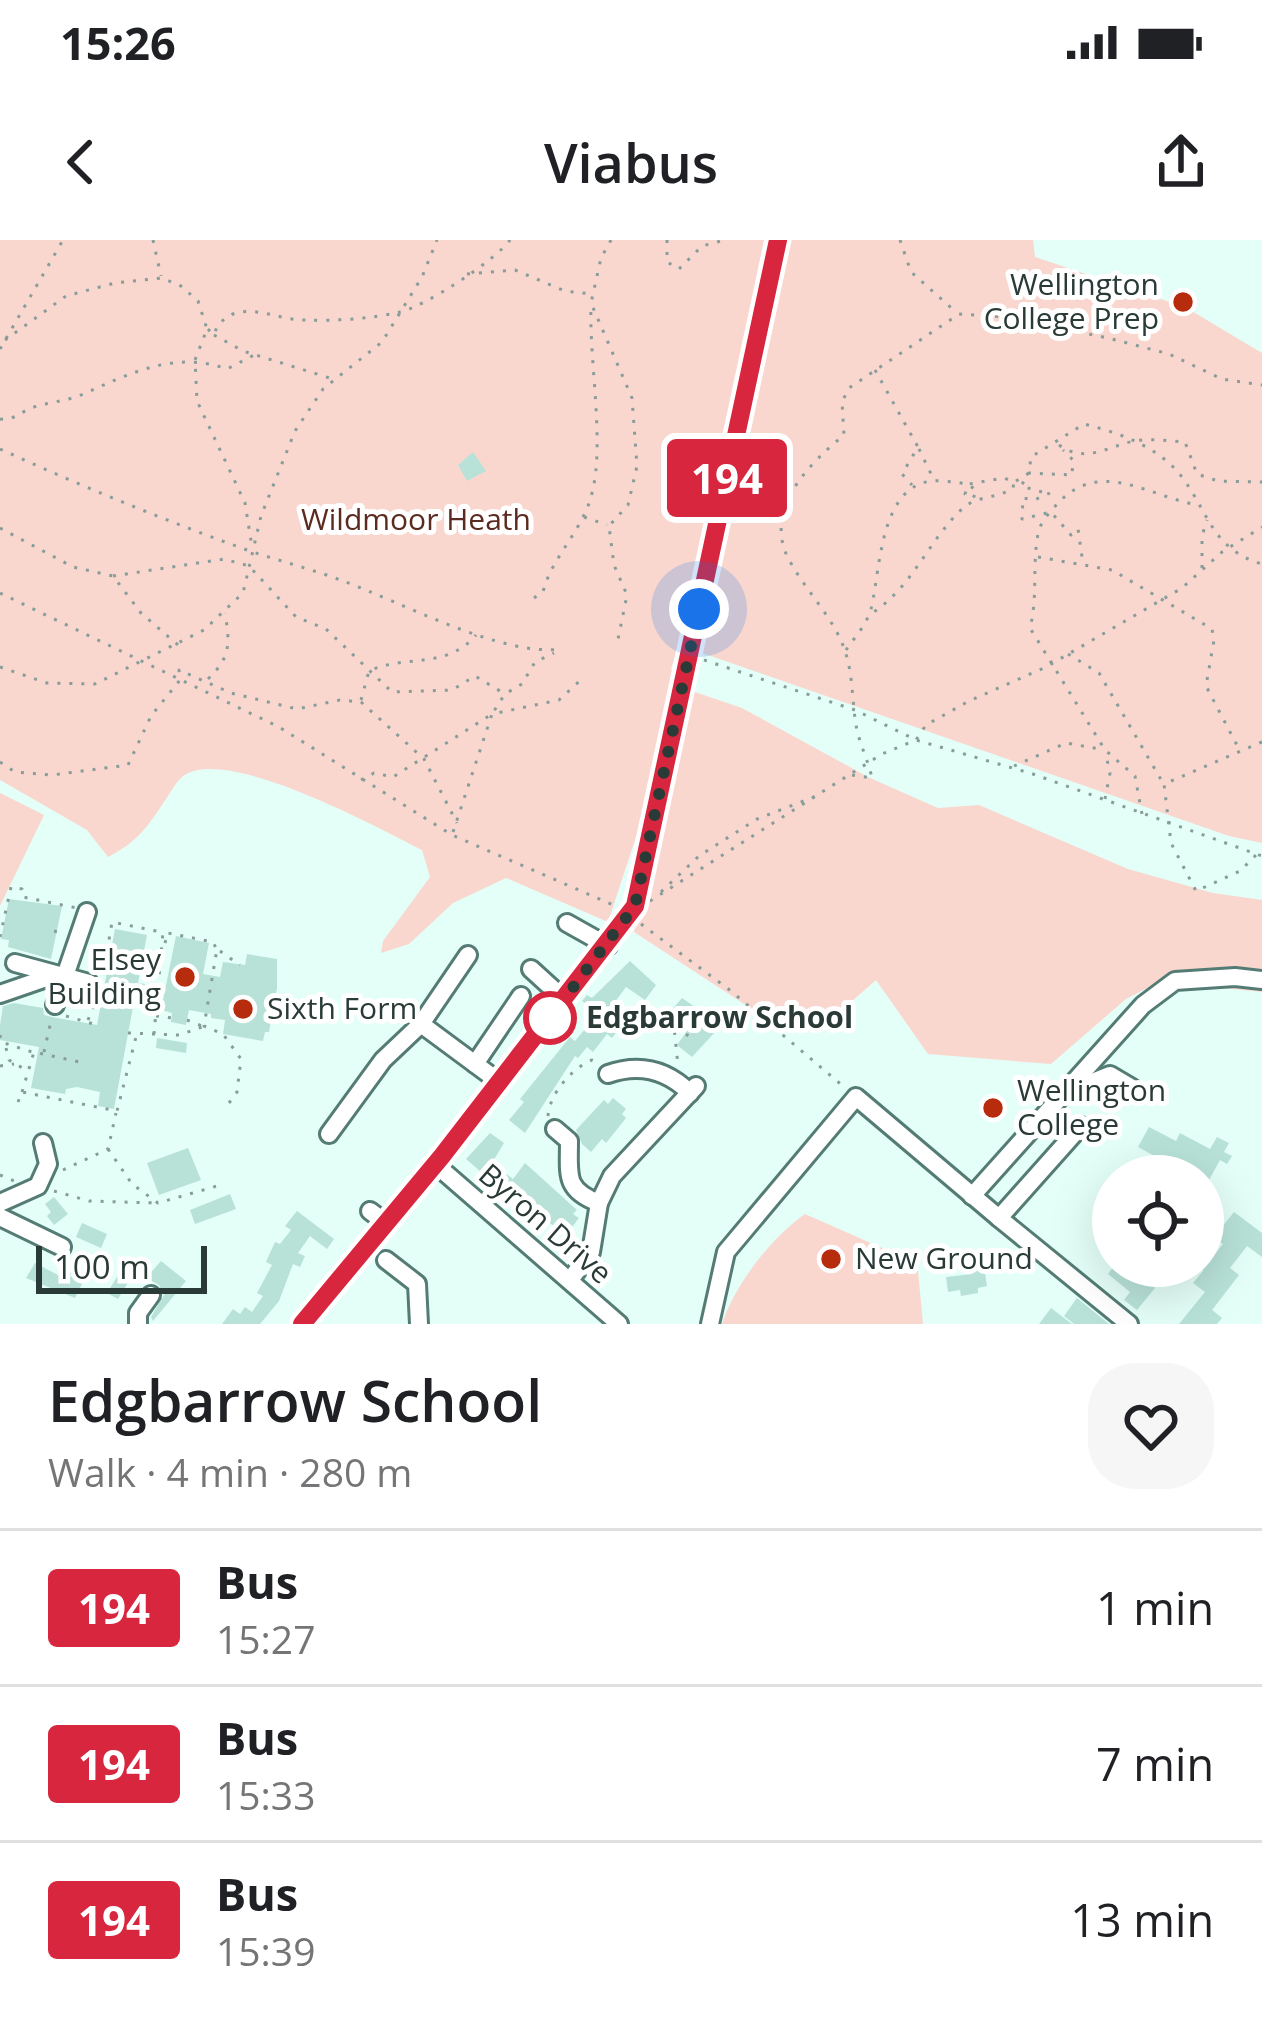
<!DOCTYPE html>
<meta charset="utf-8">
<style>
:root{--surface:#fff;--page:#f6f6f6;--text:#202124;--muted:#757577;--line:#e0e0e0}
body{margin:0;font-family:"Open Sans",sans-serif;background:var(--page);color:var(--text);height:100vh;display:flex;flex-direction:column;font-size:45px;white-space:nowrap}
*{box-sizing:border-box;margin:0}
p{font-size:39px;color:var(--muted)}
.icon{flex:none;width:66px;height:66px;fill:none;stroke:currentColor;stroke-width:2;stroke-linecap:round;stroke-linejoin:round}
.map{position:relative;height:1084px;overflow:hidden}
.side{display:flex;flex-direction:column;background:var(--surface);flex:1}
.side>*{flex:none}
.badge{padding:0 24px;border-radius:9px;font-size:42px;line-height:78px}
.controls{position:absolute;left:1092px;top:915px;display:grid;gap:24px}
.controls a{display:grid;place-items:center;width:132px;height:132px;border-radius:50%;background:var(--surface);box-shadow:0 12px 48px #0002;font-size:60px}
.scale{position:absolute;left:36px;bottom:30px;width:171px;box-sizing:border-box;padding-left:12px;border:6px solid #293a37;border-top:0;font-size:33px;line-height:42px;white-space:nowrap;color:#293a37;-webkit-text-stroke:9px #fff;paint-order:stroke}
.you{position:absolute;width:60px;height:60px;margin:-30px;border:9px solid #fff;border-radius:50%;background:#1a73e8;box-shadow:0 0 0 18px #1a73e833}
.map>.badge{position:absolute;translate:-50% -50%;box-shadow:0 0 0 6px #fff}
.round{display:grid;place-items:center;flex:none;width:126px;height:126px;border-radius:48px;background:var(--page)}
.head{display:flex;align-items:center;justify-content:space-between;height:204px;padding:0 48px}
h1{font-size:57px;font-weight:600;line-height:90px}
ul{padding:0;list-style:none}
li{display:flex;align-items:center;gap:36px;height:156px;padding:0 48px;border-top:3px solid var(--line)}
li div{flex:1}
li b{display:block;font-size:45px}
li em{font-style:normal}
li .badge{min-width:132px;font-weight:700;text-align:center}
.status{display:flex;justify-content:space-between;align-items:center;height:84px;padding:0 60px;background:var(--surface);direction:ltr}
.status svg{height:33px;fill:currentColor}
header{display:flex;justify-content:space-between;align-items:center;height:156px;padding:0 48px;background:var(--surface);font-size:54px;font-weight:600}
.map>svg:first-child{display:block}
.green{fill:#f9d7cf}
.building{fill:#b8e2d8}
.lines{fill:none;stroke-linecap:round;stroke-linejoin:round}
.minor-casing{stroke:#547c74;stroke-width:22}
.path{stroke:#889d99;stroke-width:3;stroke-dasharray:3 9;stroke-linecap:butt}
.minor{stroke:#fff;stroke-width:16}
.line-casing{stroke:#fff;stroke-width:27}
.line{stroke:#d7263d;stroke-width:18}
.walk{stroke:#293a37;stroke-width:12;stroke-dasharray:0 21.6}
.poi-dot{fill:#b72c0c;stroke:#fff;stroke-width:4.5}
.stop-dot{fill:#fff;stroke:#d7263d;stroke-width:6}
.labels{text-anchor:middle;stroke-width:10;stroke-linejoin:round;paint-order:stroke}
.poi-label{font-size:30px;fill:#293a37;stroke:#fff;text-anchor:start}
.park-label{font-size:30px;fill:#5c2b20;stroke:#fff}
.stop-label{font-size:30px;font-weight:bold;fill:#293a37;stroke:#fff;text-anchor:start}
.street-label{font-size:30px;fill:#293a37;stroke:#fff}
</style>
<div class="status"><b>15:26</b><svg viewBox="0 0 49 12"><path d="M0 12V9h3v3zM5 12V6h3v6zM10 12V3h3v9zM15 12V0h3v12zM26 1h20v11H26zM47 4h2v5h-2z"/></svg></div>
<header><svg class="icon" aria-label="back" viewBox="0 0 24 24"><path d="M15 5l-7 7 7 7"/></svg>Viabus<svg class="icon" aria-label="share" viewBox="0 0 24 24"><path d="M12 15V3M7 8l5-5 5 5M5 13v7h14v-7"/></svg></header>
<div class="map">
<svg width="1262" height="1084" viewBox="0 0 1262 1084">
<rect width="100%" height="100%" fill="#e4fef8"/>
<g class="green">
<path d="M0,0H764L758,30L776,0H1033L1035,17L1185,67L1262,113V603L1229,596L679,405L671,429L674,434L668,452L659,527L608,682L506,638L453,663L409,704L381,713L383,701L430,637L422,610C378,588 223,503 182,537C176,542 170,553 166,559C147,587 139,601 108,617L87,590L0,540Z"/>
<path d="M689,450L742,468L870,538L938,568L979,565L1128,629L1213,653L1262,660V752L1159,742L1126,759L1051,824L928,814L876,740L843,769L767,779L634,692Z"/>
<path d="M0,553L44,575L0,666Z"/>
<path d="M805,974L882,1008L918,1031L923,1084H722C735,1044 771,998 805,974Z"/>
</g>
<g class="building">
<path d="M473,212L486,231L467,241L458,225Z"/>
<path d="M9,659L62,666L51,719L8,707L9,700L1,699Z"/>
<path d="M115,689L147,695L138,743L145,744L143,753L136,751L114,869L98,866L100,852L77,847L66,849L65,854L31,848L39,807L0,800V785L3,766L14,763L43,768L44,775L52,777L97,785Z"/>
<path d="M176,696L209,703L203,734L220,737L223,722L245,725L247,714L277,719V748L269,792H265L263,801L223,794L225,780L211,778V774L189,770L186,785L171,782L172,773L161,770Z"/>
<path d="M630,721L656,745L645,760L626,747L603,778L618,790L612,798L607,794L593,812L587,807L578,818L575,816L525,893L509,880L524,862L520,859L570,797L575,801L591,782L585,777L592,769L582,761L587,755L592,758Z"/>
<path d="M682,758L698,769L716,791L692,817L677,805L690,787L670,772Z"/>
<path d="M157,798L187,803L186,813L156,808Z"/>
<path d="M613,858L626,869L622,874L626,878L606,903L602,899L591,912L582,904L576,890L604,860L608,864Z"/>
<path d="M1149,887L1176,901L1180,893L1210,909L1217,897L1229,903L1224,912L1232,916L1227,924L1220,920L1203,951V936H1191L1138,907Z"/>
<path d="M490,893L504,903L492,923L513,939L525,923L577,970L573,974L579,978L568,992L563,988L560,991L534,971L538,966L515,950L509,957L479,935L481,932L466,919Z"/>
<path d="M188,908L201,940L159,955L147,923Z"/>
<path d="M230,954L236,969L195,984L190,970Z"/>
<path d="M54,957L68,974L54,985L47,976L51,972L45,964Z"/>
<path d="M297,971L334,999L327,1009L310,996L298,1013L305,1016L300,1027L293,1024L279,1061L260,1084H222L233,1069L240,1074L245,1067L252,1072L263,1056L257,1053L272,1025L266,1022L275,1002L280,1004L291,990L285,986Z"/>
<path d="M1234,972L1262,993V1017L1247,1006L1230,1028L1239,1035L1212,1070L1222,1078L1217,1084H1179L1205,1052L1193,1043L1203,1031V1011L1212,1018L1223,1004L1214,997Z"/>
<path d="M82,983L107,994L101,1008L76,997Z"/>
<path d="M127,1021L137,1028L118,1059L107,1053Z"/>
<path d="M161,1021L186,1041L153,1081L151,1077L164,1055L159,1045L146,1038Z"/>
<path d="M35,1023L60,1036L64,1027L73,1031L70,1036L83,1042L75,1058L26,1038Z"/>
<path d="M984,1026L987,1046L978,1048V1053L961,1056L960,1050L948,1052L946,1037L972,1034V1028Z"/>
<path d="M1114,1026H1140L1136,1032L1155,1048L1137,1070L1124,1060L1130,1052L1108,1034Z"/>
<path d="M1077,1058L1109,1084H1074L1064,1076Z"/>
<path d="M1051,1068L1072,1084H1039Z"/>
</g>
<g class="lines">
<g class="minor-casing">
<g id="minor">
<path d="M567,683L608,706"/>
<path d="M15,723L89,743"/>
<path d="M531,729L565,760"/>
<path d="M0,754L55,735"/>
<path d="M55,765L87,672"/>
<path d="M421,784L498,841"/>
<path d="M475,824L521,756"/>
<path d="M608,834C640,823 667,830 690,853"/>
<path d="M1073,850L1110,835L1132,848"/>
<path d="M1081,886L999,978L1129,1084"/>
<path d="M555,889L569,901C569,935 564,950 599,963"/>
<path d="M329,894L383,820L421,784L468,715"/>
<path d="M435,924L619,1084"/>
<path d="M972,956L1143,765L1175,741L1235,737L1262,740"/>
<path d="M0,963L38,946L48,924L43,903"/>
<path d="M370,971L386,983"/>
<path d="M0,977L62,1007"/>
<path d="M386,1020L417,1044L419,1084"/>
<path d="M570,1040L591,1012L599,963L612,936L696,846"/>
<path d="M138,1084V1073L151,1055"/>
<path d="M302,1084L442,916L635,666L778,0"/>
<path d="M710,1084L726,1012L856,857L999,978"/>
</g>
</g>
<g class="path">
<path d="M153,0L161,36"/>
<path d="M611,0L601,18L591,63L632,158L637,226L628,265L609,286L614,325L627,355L617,404"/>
<path d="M667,0V22L679,29L702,6L725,0"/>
<path d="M900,0L911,32L957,73"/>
<path d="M467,34L515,30L565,51L591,54"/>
<path d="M208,89L213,95C220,82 225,75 240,72C263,69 282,80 305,80C334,81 371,79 400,72C424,67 496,20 510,0"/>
<path d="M214,95L243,111L333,139"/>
<path d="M5,100L66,56L115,43L162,38L181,46L198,61L207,89L195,120L197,161L245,263L252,307"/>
<path d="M0,109L63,0"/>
<path d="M875,130L918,207L902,234L912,245"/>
<path d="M0,179C14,181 21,171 34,167C50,162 66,161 81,155C129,134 174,110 227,129L256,114"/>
<path d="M1059,205C1086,224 1106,207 1134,201C1149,198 1169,201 1185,202L1197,234L1218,241L1262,242"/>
<path d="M0,209C81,246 164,280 247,310C279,321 312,329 343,341C401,362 502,417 561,409"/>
<path d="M919,209L933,238"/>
<path d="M1016,241L1029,233L1031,217L1084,184C1120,193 1159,207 1182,237C1210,275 1212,309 1262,324"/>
<path d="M1042,252L1021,246L1029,233L1072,235L1073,220L1063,210"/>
<path d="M1050,253L1034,260L1023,258L1022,279L1051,272L1071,295L1078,289L1083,324"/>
<path d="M584,277L607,285"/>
<path d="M0,288L73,327L113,336L141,373L178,405"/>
<path d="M1038,317L1112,330L1212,389L1214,400L1206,446L1240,511"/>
<path d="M1202,328V296L1207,280"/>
<path d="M113,336L224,319L249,326L296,377L326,389L392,452L452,450L475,436L505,454"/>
<path d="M0,353L279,487L452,595L618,667"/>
<path d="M534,358L543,352C552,316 583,291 592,253C605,203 589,121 591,66"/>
<path d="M846,410C855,397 867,384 871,369C881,329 879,236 942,241C955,242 967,242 977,251L973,258L965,254L969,244L1004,238L1014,242L1013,248C998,259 976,255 962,269C927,302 912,349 869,375"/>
<path d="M1068,414L1099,433L1163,543"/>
<path d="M704,420L855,470L916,500L1033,534L1262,616"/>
<path d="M0,427L47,443L95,444L204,390L243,353L261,276L295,191L323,149L382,102L422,37L437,0"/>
<path d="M208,439C231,417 230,403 225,373"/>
<path d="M361,460L369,431C406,414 446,430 476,395"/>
<path d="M1262,502L1164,544L1171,603L1196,651L1240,631L1262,609"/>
<path d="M0,522L15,532L52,535L128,525L151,476L180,440L179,430L231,453L297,469L340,460L361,462L424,519L457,583"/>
<path d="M1014,526L1066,503L1100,509"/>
<path d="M852,535L872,538C868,520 859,503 856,485C852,461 853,434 845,411C835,380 808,353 792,325C760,274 805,227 844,195L842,162L849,148L959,74L1007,77L1108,98L1169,114L1222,139L1262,145"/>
<path d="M361,540L374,533L393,537L492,474L505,454L522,444L535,422L554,413"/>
<path d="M1105,559L1110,533L1106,515"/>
<path d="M1142,574L1135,536L1105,510L1030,388C1038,357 1032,326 1038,294C1040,282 1050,272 1058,263C1101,218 1147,256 1198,265"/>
<path d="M453,592L492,474L559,460L584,437"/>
<path d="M661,652L699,616L757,579L819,555"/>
<path d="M650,661L882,514L916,500L926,485L969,461L1046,427L1182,348L1222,312L1262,287"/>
<path d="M641,684L731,751L844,847"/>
<path d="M54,691L65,694"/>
<path d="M0,697L11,647L22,649L23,657L77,668"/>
<path d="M164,701L174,705"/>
<path d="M103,735L112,682L161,692"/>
<path d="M66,776L97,785"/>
<path d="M156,776L172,778"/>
<path d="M658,776L674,788L678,825"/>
<path d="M88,780L100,750"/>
<path d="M187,780L202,786"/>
<path d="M681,780L674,788L691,797"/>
<path d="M128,793L179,795L202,787"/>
<path d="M154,794L163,692L213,702L216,708"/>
<path d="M0,795L1,802L32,812"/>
<path d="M6,808L9,820L26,830"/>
<path d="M44,812L51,781"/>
<path d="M0,826L14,824"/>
<path d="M22,852L34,812L84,823"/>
<path d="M18,862L22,852L117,871L137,793"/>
<path d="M229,863L237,852L241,819L223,794L204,786L217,709L240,725"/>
<path d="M548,876C550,853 571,829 592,820L597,823"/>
<path d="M108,909L132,944L158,963L224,944"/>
<path d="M63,930L108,909L116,873"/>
<path d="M0,935L14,941"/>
<path d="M54,951L89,961L157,963"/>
</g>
<use href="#minor" class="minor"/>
</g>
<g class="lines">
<g class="line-casing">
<path id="line" d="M302,1084L442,916L635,666L778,0"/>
</g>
<use href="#line" class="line"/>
<path class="walk" d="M550,778L542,788L635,666L699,369"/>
</g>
<g class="poi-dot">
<circle cx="1183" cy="62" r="12"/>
<circle cx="185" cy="737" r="12"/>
<circle cx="243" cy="769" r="12"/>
<circle cx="993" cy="868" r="12"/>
<circle cx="831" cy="1019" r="12"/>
</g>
<circle class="stop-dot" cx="550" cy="778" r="24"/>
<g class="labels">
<g class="poi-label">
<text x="1159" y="55" text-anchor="end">Wellington<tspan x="1159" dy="34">College Prep</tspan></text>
<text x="161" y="730" text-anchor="end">Elsey<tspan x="161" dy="34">Building</tspan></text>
<text x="267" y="779">Sixth Form</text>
<text x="1017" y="861">Wellington<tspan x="1017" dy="34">College</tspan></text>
<text x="855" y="1029">New Ground</text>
</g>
<g class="park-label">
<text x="416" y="290">Wildmoor Heath</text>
</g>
<g class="stop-label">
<text x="586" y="788">Edgbarrow School</text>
</g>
<g class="street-label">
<text transform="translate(545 984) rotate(41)" y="10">Byron Drive</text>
</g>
</g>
</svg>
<div class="controls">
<a><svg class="icon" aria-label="locate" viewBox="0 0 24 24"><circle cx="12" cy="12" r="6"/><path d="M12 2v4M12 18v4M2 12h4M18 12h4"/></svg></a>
</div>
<div class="scale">100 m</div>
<div class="you" style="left:699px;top:369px"></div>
<b class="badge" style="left:727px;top:238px;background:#d7263d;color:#fff">194</b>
</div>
<section class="side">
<div class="head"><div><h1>Edgbarrow School</h1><p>Walk · 4 min · 280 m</p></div><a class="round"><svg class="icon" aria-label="heart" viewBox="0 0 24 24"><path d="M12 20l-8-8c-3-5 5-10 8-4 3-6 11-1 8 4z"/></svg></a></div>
<ul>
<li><span class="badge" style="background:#d7263d;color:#fff">194</span><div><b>Bus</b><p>15:27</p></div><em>1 min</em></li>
<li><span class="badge" style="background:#d7263d;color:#fff">194</span><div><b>Bus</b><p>15:33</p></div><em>7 min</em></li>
<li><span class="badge" style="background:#d7263d;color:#fff">194</span><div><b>Bus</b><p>15:39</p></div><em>13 min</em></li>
</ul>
</section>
